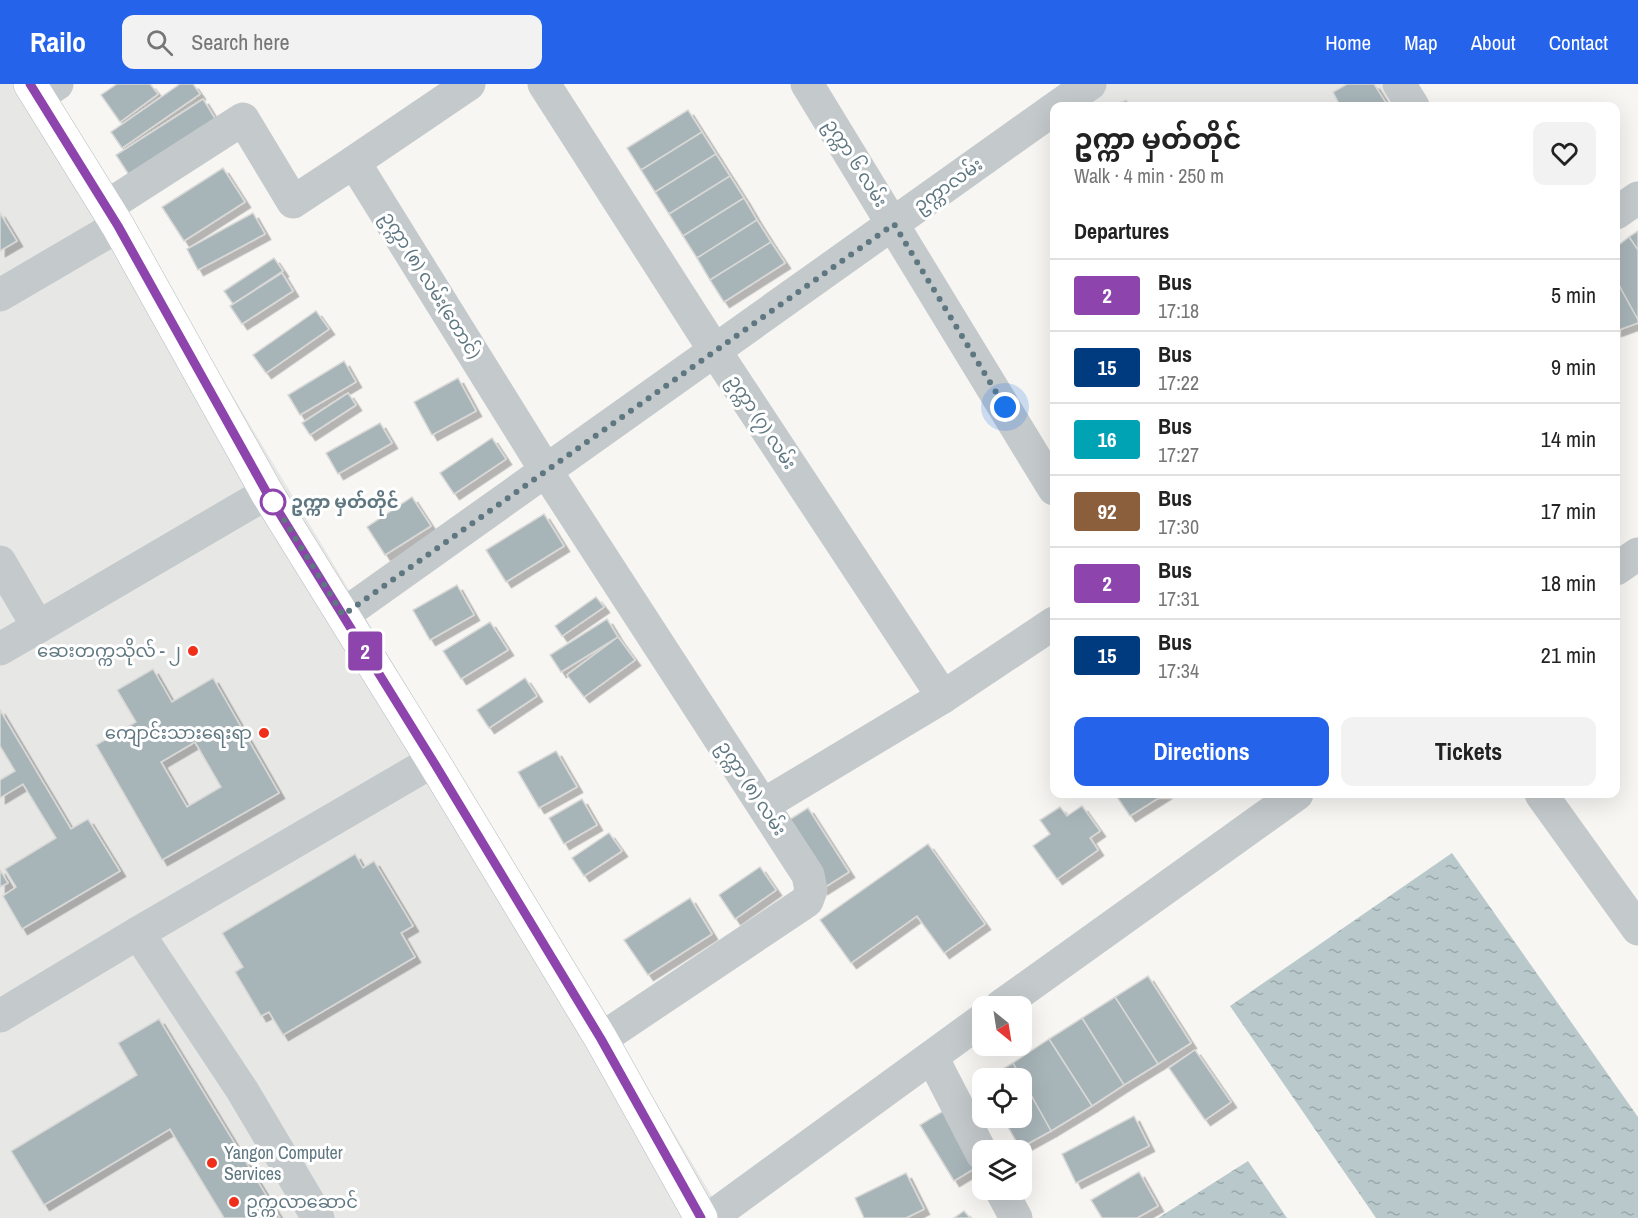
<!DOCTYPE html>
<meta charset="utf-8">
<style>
:root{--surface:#fff;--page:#f2f2f2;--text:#222;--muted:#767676;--line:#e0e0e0;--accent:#2563eb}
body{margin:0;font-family:"Archivo Narrow","Noto Sans Myanmar",sans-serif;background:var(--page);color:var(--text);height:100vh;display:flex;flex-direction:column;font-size:22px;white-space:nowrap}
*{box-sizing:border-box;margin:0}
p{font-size:20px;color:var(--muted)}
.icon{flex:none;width:33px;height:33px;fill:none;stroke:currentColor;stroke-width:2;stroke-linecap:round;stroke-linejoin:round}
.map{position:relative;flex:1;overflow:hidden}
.sheet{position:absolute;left:1050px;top:18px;width:570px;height:696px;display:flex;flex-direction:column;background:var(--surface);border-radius:12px;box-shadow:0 6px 24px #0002}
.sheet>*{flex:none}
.badge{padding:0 12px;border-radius:4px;font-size:21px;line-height:39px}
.needle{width:39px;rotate:150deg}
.controls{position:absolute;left:972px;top:912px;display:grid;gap:12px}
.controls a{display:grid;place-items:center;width:60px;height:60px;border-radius:12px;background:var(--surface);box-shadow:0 6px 24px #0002;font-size:30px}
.you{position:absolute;width:30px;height:30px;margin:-15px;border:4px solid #fff;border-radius:50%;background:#1a73e8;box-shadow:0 0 0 9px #1a73e833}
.map>.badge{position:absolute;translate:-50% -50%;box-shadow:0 0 0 3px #fff}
h2{padding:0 24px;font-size:22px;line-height:54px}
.round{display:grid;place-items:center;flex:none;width:63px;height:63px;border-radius:12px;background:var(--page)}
.summary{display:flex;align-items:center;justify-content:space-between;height:102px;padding:0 24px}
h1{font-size:28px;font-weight:700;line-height:45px}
.primary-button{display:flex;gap:12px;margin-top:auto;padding:12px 24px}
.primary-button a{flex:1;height:69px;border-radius:12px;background:var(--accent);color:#fff;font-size:24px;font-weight:700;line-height:69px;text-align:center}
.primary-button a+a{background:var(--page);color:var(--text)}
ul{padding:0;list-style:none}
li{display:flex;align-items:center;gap:18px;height:72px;padding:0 24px;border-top:2px solid var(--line)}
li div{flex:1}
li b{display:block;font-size:22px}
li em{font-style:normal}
li .badge{min-width:66px;font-weight:700;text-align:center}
header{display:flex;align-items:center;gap:36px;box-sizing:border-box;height:84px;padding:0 30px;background:var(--accent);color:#fff}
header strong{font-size:28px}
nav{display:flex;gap:33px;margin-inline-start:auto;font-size:21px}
.search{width:420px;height:54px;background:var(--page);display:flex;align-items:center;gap:15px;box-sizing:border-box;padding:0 21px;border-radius:12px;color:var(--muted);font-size:22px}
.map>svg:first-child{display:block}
.built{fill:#e7e8e6}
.water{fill:url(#water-ripples)}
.building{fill:#a7b4b8;stroke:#d8d8d6;stroke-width:1.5;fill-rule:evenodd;filter:url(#shadow)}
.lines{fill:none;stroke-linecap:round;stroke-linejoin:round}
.major-casing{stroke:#b4bbbe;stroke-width:34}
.minor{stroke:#c4c9cc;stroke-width:33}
.major{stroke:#fff;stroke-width:33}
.line-casing{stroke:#fff;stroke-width:14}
.line{stroke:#8e44ad;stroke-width:9}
.walk{stroke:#5f7781;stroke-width:6;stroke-dasharray:0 10.8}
.stop-dot{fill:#fff;stroke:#8e44ad;stroke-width:3}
.poi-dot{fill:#f02f1a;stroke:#fff;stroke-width:2}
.labels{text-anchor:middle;stroke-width:6;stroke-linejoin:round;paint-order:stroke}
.street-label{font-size:18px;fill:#5f7781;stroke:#fff}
.stop-label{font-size:18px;font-weight:bold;fill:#5f7781;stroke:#fff;text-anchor:start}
.poi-label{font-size:18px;fill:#5f7781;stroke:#fff;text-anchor:end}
</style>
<header>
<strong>Railo</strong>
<div class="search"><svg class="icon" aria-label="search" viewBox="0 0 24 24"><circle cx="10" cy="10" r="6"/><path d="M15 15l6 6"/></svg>Search here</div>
<nav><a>Home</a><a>Map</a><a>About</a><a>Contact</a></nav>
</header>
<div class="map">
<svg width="1638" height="1134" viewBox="0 0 1638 1134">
<defs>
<pattern id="water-ripples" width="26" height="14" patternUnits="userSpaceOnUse" patternTransform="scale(1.5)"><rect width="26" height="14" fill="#b9c9cb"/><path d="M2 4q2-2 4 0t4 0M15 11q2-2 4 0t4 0" fill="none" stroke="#9aa8aa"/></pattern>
<filter id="shadow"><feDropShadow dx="5.5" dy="5.5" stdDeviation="0" flood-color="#0004"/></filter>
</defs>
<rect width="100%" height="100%" fill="#f7f6f3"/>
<g class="built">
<path d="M0,0H46L725,1134H0Z"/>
<path d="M1107,0H1381L1396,22H1072Z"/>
</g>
<g class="water">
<path d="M1452,769L1638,1033V1134H1376L1230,922Z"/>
<path d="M1248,1077L1287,1134H1158Z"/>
</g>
<g class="building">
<path d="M117,0H150L158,10L120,38L101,11Z"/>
<path d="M180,0H193L200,10L122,64L111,48Z"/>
<path d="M1347,0H1374L1388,22H1340L1333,8Z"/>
<path d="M203,15L219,41L133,97L116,71Z"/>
<path d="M1126,16L1131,22H1115Z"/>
<path d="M688,26L702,48L641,86L627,64Z"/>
<path d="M702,48L716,70L655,108L641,86Z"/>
<path d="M716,70L730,92L669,130L655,108Z"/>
<path d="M223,84L245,118L184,157L162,123Z"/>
<path d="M730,92L744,114L683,152L669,130Z"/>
<path d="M744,114L757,136L697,174L683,152Z"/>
<path d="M0,129L17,157L0,167Z"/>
<path d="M253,129L265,150L198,186L187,165Z"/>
<path d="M757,136L771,158L710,196L697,174Z"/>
<path d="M1638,147V166L1629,153Z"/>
<path d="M1629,153L1638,166V236L1616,196V163Z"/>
<path d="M771,158L785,179L724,218L710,196Z"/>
<path d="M274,174L283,187L233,220L224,207Z"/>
<path d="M282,189L293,207L242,240L230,222Z"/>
<path d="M1616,196L1638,236V239L1616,247Z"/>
<path d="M316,227L329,245L266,289L253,271Z"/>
<path d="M344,277L356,298L300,331L288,311Z"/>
<path d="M458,294L476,327L432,351L414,318Z"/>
<path d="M348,309L356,321L310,351L302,339Z"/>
<path d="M380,339L392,359L338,390L326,369Z"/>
<path d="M492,354L506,375L454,410L440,389Z"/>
<path d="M412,413L431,442L385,471L367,443Z"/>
<path d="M544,430L564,462L506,498L486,466Z"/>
<path d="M457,501L474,531L430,556L413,526Z"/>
<path d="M596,513L604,523L562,552L555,542Z"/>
<path d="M607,535L618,553L561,588L550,571Z"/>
<path d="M490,538L508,566L461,595L443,567Z"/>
<path d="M618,553L635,576L584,613L567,591Z"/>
<path d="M153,585L172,618L213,594L279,709L162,776L96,661L136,638L117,606ZM195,658L221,703L187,723L161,678Z"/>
<path d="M525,594L537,612L489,644L477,626Z"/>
<path d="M0,626L71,745L88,735L120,787L22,845L3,812L16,803L5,785L56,754L23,700L0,714V696L15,687L0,662Z"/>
<path d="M556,667L577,703L539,724L518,688Z"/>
<path d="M1115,710H1165L1130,732Z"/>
<path d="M582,715L597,741L564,760L549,734Z"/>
<path d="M1082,722L1100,747L1090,754L1098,766L1057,795L1033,762L1050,750L1040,736L1060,723L1067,732Z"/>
<path d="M808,724L849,788L822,805L781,741Z"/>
<path d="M609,749L622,767L584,792L572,774Z"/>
<path d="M928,760L985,840L944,869L917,832L851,879L820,836Z"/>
<path d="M355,770L363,784L374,777L413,842L401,849L415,873L283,951L269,928L261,932L235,888L243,883L222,849Z"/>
<path d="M760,783L776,806L735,835L719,811Z"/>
<path d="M0,786L8,799L0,803Z"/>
<path d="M690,814L712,850L648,891L624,856Z"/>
<path d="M1148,892L1191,959L1158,980L1115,913Z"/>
<path d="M1115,913L1158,980L1124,1001L1082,934Z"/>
<path d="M1082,934L1124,1001L1092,1022L1049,955Z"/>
<path d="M159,935L280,1134H224L170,1045L44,1121L11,1067L137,991L118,959Z"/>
<path d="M1049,955L1092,1022L1051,1047L1013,979Z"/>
<path d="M1195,966L1231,1018L1205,1036L1169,984Z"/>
<path d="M1013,979L1021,994H987Z"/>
<path d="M1022,995L1051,1047L1020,1064L1003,1034H1022Z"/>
<path d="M950,1023L982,1080L954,1097L920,1041Z"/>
<path d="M1134,1032L1149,1062L1076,1099L1062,1070Z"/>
<path d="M1139,1088L1158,1122L1137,1134H1102L1091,1116Z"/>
<path d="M906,1089L924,1125L906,1134H864L855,1114Z"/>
<path d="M964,1127L970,1134H954Z"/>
</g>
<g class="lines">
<g class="major-casing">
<path id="major" d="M30,0L118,142L267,409L433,677L601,955L701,1134"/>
</g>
<g class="minor">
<path d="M544,0L715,267L943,613"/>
<path d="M807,0L1054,405"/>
<path d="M1399,0L1413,22"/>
<path d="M38,13L57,0"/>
<path d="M1058,22L1090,0"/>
<path d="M354,78L469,0"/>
<path d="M106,123L243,35L293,118L354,78L546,387L808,791L811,806L807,817L601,955"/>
<path d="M1616,129L1638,114"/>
<path d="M0,211L118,142"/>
<path d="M0,478L38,543L267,409"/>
<path d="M1616,485L1638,470"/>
<path d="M343,531L1054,25"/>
<path d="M0,565L38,543"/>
<path d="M1541,710L1638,845"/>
<path d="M763,721L943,613L1054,539"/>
<path d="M138,849L242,1006L318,1134"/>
<path d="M1001,922L1297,710"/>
<path d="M0,932L138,849L433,677"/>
<path d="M932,973L982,1070"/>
<path d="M1001,1106L1016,1134"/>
<path d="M710,1134L982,936"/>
</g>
<use href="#major" class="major"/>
</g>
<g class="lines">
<g class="line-casing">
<path id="line" d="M30,0L118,142L267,409L433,677L601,955L701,1134"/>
</g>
<use href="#line" class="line"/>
<path class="walk" d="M273,418L343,531L894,140L1005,323"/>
</g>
<circle class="stop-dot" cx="273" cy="418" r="12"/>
<g class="poi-dot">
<circle cx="193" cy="567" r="6"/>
<circle cx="264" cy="649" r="6"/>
<circle cx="212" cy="1079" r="6"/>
<circle cx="234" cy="1118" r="6"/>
</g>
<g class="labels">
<g class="street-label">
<text transform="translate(856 79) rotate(58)" y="6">ဥက္ကာ ၆ လမ်း</text>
<text transform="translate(948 101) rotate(-35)" y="6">ဥက္ကာလမ်း</text>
<text transform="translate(431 201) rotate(58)" y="6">ဥက္ကာ (၈) လမ်း(တောင်)</text>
<text transform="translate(762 338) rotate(57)" y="6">ဥက္ကာ (၇) လမ်း</text>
<text transform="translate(752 704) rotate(57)" y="6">ဥက္ကာ (၈) လမ်း</text>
</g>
<g class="stop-label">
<text x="291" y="424">ဥက္ကာ မှတ်တိုင်</text>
</g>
<g class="poi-label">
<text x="181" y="573">ဆေးတက္ကသိုလ် - ၂</text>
<text x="252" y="655">ကျောင်းသားရေးရာ</text>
<text x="224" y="1075" text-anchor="start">Yangon Computer<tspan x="224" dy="21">Services</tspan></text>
<text x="246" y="1124" text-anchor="start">ဥက္ကလာဆောင်</text>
</g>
</g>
</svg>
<div class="controls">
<a><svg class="needle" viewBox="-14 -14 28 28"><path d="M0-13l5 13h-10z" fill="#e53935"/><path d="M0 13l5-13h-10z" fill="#767676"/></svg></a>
<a><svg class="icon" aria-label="locate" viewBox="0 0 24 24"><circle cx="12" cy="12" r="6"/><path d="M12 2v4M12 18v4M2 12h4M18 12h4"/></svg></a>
<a><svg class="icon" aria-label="layers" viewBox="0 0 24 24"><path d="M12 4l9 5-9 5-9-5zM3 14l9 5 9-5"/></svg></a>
</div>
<div class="you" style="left:1005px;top:323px"></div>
<b class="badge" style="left:365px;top:567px;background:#8e44ad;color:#fff">2</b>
<section class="sheet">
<div class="summary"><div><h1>ဥက္ကာ မှတ်တိုင်</h1><p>Walk · 4 min · 250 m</p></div><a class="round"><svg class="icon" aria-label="heart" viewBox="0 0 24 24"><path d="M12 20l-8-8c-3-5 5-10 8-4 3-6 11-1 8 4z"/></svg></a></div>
<h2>Departures</h2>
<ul>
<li><span class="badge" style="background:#8e44ad;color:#fff">2</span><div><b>Bus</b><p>17:18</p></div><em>5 min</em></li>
<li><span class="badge" style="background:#003b80;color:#fff">15</span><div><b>Bus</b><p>17:22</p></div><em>9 min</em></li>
<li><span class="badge" style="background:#00a3b4;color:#fff">16</span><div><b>Bus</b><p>17:27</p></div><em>14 min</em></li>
<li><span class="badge" style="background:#8b5e3c;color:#fff">92</span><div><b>Bus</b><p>17:30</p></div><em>17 min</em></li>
<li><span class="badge" style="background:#8e44ad;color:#fff">2</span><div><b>Bus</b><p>17:31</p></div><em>18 min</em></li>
<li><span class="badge" style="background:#003b80;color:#fff">15</span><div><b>Bus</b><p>17:34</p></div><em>21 min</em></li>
</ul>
<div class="primary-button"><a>Directions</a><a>Tickets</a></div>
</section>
</div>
